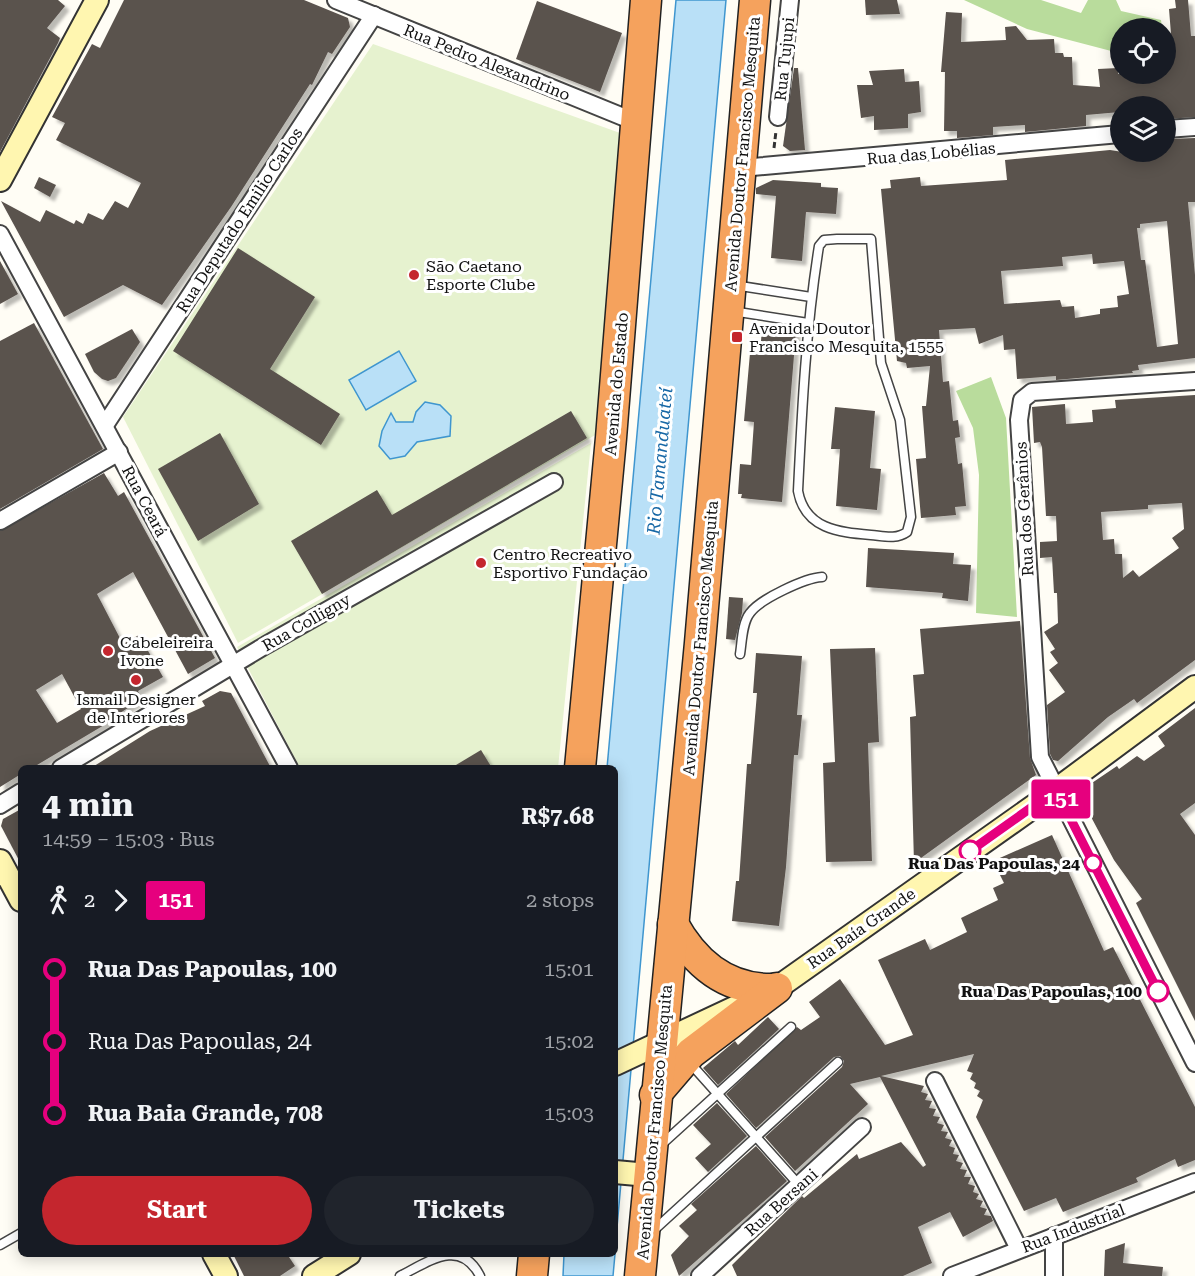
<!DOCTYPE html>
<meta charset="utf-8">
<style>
:root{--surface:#171b24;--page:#20242c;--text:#f1f3f6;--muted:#9ea1a6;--accent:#c4262e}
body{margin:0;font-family:"Roboto Serif",serif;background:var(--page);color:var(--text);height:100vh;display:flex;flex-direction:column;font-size:22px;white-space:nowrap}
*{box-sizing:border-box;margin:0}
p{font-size:20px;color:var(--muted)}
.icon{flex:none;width:33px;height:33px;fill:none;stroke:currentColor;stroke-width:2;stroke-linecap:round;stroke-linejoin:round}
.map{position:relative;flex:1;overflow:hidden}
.details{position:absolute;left:18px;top:765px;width:600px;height:492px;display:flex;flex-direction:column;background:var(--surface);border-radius:9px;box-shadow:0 3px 15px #0003}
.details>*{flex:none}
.badge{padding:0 12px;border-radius:4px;font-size:21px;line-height:39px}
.tools{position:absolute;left:1110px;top:18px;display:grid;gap:12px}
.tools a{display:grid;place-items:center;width:66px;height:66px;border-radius:50%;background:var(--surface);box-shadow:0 3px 15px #0003;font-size:30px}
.map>.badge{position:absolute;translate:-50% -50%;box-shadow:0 0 0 3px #fff}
.legs{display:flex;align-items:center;gap:9px;height:66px;padding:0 24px;font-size:20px}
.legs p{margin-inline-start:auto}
.head{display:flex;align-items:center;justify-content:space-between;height:102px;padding:0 24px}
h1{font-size:33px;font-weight:700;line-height:45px}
.action{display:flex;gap:12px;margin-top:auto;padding:12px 24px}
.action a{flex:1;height:69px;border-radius:36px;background:var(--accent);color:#fff;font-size:24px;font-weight:700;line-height:69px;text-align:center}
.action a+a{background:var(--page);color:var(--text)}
ul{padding:0 24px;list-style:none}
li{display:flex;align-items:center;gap:21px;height:72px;font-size:22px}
li i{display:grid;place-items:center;width:9px;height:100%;margin:0 8px;background:currentColor}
li i::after{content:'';width:15px;height:15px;margin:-8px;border:4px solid;border-radius:50%;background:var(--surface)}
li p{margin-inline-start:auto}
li:first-child i{background:linear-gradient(#0000 50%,currentColor 0)}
li:last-child i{background:linear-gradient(currentColor 50%,#0000 0)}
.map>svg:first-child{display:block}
.forest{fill:#b9dc9c}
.pitch{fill:#e6f2cf}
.water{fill:#b9e0f7;stroke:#3f96cf;stroke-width:1.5}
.building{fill:#5a524d;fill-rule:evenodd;filter:url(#shadow)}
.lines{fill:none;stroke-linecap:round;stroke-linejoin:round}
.lane-casing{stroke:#444;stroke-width:11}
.street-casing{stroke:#444;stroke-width:20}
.secondary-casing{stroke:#333;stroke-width:26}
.highway-casing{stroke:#222;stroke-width:33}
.path{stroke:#333;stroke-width:3;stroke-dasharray:6 3;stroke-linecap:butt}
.lane{stroke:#fff;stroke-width:8}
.street{stroke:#fff;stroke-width:16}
.secondary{stroke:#fff6b0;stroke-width:22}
.highway{stroke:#f5a25d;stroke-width:30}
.line-1-casing{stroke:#fff;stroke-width:14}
.line-1{stroke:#e6007e;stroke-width:9}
.poi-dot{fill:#c4262e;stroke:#fff;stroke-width:2}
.stop-1-dot{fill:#fff;stroke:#e6007e;stroke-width:3}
.labels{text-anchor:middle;stroke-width:6;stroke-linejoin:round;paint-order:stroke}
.street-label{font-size:16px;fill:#111;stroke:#fff}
.poi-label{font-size:16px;fill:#111;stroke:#fff;text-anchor:start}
.stop-label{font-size:16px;font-weight:bold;fill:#111;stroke:#fff;text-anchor:end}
.water-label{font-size:18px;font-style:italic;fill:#1768a6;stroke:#fff}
</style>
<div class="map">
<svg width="1195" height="1276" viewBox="0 0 1195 1276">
<defs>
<filter id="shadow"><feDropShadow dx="4.5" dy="4.5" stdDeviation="1.5" flood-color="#0004"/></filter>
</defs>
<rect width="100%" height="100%" fill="#fffdf5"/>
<g class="forest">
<path d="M964,0H1041L1081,13L1088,0H1116L1121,11L1161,20L1162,28H1120V52H1115L1027,29Z"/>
<path d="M991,377L1006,418L1017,617L976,613L979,475L973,428L956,391Z"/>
</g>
<g class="pitch">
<path d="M373,44L620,133L597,434L238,643L123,417Z"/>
<path d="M591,443L558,768H300L237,647Z"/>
</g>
<g class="water">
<path d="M676,0H726L615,1250V768H607Z"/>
<path d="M399,351L416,381L366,410L349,380Z"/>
<path d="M425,402L440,405L451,416L450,436L417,442L405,456L390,459L379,446L382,431L391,413L396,422H413L416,412Z"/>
<path d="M564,1254H615L613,1276H563Z"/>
</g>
<g class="building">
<path d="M0,0H58L65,6L47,28L60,38L58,43L0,152Z"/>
<path d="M124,0H304L348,18L350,27L332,54L328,52L312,85L310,84L231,207L162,305L123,285L64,317L1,201L40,222L46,210L74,224L76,220L83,224L88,213L103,220L115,201L128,208L141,183L56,140L65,123L52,117L92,44L100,48Z"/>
<path d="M865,0H897L900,14L866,15Z"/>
<path d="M1175,0H1188L1191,36H1195V117L1166,119V106H1120V112L1086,115V126L1025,132V125L993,127V135L957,138V131H944L945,72H941L946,12L962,13L961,42L1006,40L1005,27L1016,26L1027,40L1054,39L1055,53H1063L1064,57H1072L1073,85L1100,87L1098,69L1118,68V74H1166V60L1173,59L1169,9L1176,8Z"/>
<path d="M537,1L622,33L600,92L516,59Z"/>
<path d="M794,68H798L805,150L790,151L783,146Z"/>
<path d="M904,69L905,82L919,81L921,112L908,114V128L874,130V116L861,118L857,85H873L869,71Z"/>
<path d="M1195,138V202H1188L1195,275V358L1138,365L1139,370L1132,371L1133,373L1056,380V376L1017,379L1015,349L1004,350L1003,335L979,344L975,328L939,330L943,382L949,381L953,421L958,420L960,437L955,438L958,464L962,463L966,506L955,507L956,515L921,518L916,459L926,458L922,406H926L930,366L907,368L906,363L897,361L881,189L891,188L890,180L920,177L921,186L1007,180L1005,160L1110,150L1129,153L1166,152V139ZM1167,221L1178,344L1157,347L1145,260H1141L1137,228H1140V224ZM1092,254L1093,264L1124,261L1129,294L1117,296L1118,307L1100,309V314L1075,318L1074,306L1062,307L1060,300L1004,304L1001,271L1063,266L1062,257Z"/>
<path d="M39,177L56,185L50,197L34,188Z"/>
<path d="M773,180L821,183V187L838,188L836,214L806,212L802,261L771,258L776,196L756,194V188Z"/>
<path d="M238,248L315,297L270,369L340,414L321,445L173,351Z"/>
<path d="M0,261L18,294L0,304Z"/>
<path d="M34,323L103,449L0,509V341Z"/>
<path d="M762,328L796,331L782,502L741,498L742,494H738L740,464L751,465L754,422L744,421L750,353L760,354Z"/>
<path d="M132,329L140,342L116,378L108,381L102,379L94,372L85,354Z"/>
<path d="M1195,395V660L1137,703L1134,699L1108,717L1058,761L1053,760L1050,754L1047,705L1065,692L1049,670L1058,663L1050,652L1055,649L1044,632L1058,623L1057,593H1054L1052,557L1040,558V542L1057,541L1056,516H1046L1042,447L1040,442L1034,443L1032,407L1065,404L1066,424L1093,422L1092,410L1116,408L1115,400ZM1182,503L1184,529L1172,538L1179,548L1139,577L1133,570L1123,578L1122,554H1115L1114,539L1103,540L1101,512L1148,509V505Z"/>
<path d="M835,407L875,411L870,468L881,469L877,510L836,506L840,449H831Z"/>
<path d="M571,411L587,438L322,594L291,541L377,490L392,515Z"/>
<path d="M220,433L259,504L198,541L158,469Z"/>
<path d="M104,473L118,496L124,492L215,658L188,674L133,572L97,594L123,644L139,635L163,677L138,691L142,699L120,713L121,715L32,768H21V774L0,787V531ZM62,674L81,709L57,723L36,690Z"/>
<path d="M868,548L954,553L953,564L971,565L968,601L942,598L943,593L866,587Z"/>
<path d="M729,597L743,598L742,613L735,640L726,639Z"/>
<path d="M1020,621L1030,758L1036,775L914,863L910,717L916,716L913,675L924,674L920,629Z"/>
<path d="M875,648L879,742L868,743L872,861L826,862L823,763L835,762L830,649Z"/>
<path d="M756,653L802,656L797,715H802L798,755H794L786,867L779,926L732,921L736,881H739L747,764H751L757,693H753Z"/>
<path d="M220,691L231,693L271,768H91L150,731L205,706L202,701Z"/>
<path d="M1195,708V803L1180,814L1195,835V1021L1136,903L1142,899L1114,860L1081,798L1083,789L1117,766L1119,769L1137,756L1144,761L1165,746L1158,736Z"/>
<path d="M481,750L492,768H451Z"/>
<path d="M21,809V864L1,826L3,819Z"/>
<path d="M1052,835L1104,951L1113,947L1195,1107V1160L1178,1167L1175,1159L1136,1178L1138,1182L1063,1212L1056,1198L1024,1211L976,1117L983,1100L977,1096L980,1091L974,1088L976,1083L970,1079L973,1073L967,1071L974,1054L881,1076L924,1086L921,1092L928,1094L925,1100L932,1101L929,1108L936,1109L933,1116L940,1117L937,1123L944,1125L941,1131L948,1132L945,1138L952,1140L949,1146L955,1148L953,1154L959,1155L956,1161L963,1163L960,1169L967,1170L964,1177H971L968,1184L975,1186L973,1192L979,1194L976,1199L983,1201L980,1207L987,1209L984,1215L991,1216L993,1221L963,1237L950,1212L918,1227L932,1263L903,1276H737L732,1265L802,1196L804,1198L857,1154L859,1159L901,1142L923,1167L926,1165L880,1077L850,1084L868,1104L795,1171L765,1137L842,1067L844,1061L840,1056L834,1057L756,1128L726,1094L797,1027L801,1030L820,1017L809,1002L840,979L885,1045L913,1035L878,960L925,939L930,950L967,932L961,918L998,900L993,888L1004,883L993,861Z"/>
<path d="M768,1017L779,1029L718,1085L703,1068L735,1041L738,1045Z"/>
<path d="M717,1103L747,1136L708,1172L695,1158L711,1144L693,1125Z"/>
<path d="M756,1146L787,1181L679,1276L671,1255L689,1236L679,1226L697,1210L691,1204Z"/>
<path d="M1125,1243L1123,1263L1163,1267L1162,1276H1104L1105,1250Z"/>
<path d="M233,1254H287L295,1266L280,1276H244Z"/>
</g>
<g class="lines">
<g class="lane-casing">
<g id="lane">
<path d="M837,239H871L881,363L900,420L911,517L907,532C896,540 883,536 871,535C838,532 805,529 798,491C802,408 806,327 819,246L824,240Z"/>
<path d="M734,285L811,297"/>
<path d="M732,311L808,323"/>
<path d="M740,654C742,642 742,623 750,613C760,599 805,578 822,577"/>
<path d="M690,1063L799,1185"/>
<path d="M661,1145L791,1027"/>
<path d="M653,1231L838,1062"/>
<path d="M0,1245L21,1233"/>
<path d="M400,1276C428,1262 460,1237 480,1276"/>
</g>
</g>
<g class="street-casing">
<g id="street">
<path d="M336,0L638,123"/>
<path d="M778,117L790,0"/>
<path d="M1166,129L1195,127"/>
<path d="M741,168L1120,134"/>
<path d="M0,234L289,768"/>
<path d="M1195,381L1032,392L1022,400L1019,420L1040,757L1195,1063"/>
<path d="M105,425L374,15"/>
<path d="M0,521L119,452"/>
<path d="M61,768L266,645L554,482"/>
<path d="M0,805L21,792"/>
<path d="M935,1081L1019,1249"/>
<path d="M700,1276L862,1127"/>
<path d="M952,1276L1195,1182"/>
<path d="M1054,1276V1236"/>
</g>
</g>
<g class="secondary-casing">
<g id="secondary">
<path d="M0,180L97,0"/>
<path d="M0,861L21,900"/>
<path d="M615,1064L777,988L1040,802L1195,687"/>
<path d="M615,1172L648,1175"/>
<path d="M214,1254L226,1276"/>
<path d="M314,1276L349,1254"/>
</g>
</g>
<g class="highway-casing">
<g id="highway">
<path d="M580,768L611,438L646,0"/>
<path d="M673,924C695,964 727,990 773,989"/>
<path d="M655,1095L691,1053L777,988"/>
<path d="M532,1276L534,1254"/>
<path d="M640,1276L700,643L755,0"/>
</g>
</g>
<path class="path" d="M774,148L776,131"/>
<use href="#lane" class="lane"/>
<use href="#street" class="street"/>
<use href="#secondary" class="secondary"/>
<use href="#highway" class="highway"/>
</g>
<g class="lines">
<g class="line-1-casing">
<path id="line-1" d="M970,851L1056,790L1158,991"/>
</g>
<use href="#line-1" class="line-1"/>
</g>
<g class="poi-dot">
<circle cx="414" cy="275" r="6"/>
<rect x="731" y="331" width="12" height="12" rx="3"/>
<circle cx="481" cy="563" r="6"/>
<circle cx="108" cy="651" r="6"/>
<circle cx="136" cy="680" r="6"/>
</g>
<g class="stop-1-dot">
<circle cx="970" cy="851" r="10"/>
<circle cx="1093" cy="863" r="8"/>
<circle cx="1158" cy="991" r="10"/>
</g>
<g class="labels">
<g class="street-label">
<text transform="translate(784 59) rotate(-84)" y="6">Rua Tujupi</text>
<text transform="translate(487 62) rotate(22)" y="6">Rua Pedro Alexandrino</text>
<text transform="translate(931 153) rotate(-5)" y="6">Rua das Lobélias</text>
<text transform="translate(742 154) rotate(-85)" y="6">Avenida Doutor Francisco Mesquita</text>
<text transform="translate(239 220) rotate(-57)" y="6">Rua Deputado Emilio Carlos</text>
<text transform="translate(616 384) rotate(-85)" y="6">Avenida do Estado</text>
<text transform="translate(145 501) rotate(62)" y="6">Rua Ceará</text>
<text transform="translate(1024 509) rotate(-93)" y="6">Rua dos Gerânios</text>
<text transform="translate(306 622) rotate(-30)" y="6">Rua Colligny</text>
<text transform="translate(700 638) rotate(-85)" y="6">Avenida Doutor Francisco Mesquita</text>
<text transform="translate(861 928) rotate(-35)" y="6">Rua Baía Grande</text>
<text transform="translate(654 1122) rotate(-85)" y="6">Avenida Doutor Francisco Mesquita</text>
<text transform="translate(781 1202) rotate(-42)" y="6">Rua Bersani</text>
<text transform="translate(1073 1228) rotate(-21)" y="6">Rua Industrial</text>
</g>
<g class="poi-label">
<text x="426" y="272">São Caetano<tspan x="426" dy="18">Esporte Clube</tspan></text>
<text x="749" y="334">Avenida Doutor<tspan x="749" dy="18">Francisco Mesquita, 1555</tspan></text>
<text x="493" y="560">Centro Recreativo<tspan x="493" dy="18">Esportivo Fundação</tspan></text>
<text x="120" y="648">Cabeleireira<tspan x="120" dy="18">Ivone</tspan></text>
<text x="136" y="705" text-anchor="middle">Ismail Designer<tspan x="136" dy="18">de Interiores</tspan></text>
</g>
<g class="stop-label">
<text x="1080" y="869">Rua Das Papoulas, 24</text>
<text x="1142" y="997">Rua Das Papoulas, 100</text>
</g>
<g class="water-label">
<text transform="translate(660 461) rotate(-85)" y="6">Rio Tamanduateí</text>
</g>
</g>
</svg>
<div class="tools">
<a><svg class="icon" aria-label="locate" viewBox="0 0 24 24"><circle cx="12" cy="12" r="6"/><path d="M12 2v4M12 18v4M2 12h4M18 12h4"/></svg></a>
<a><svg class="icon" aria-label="layers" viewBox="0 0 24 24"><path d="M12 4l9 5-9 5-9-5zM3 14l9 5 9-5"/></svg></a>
</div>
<b class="badge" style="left:1061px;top:799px;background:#e6007e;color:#fff">151</b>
<section class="details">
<div class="head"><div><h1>4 min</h1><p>14:59 – 15:03 · Bus</p></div><b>R$7.68</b></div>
<div class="legs"><svg class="icon" aria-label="walk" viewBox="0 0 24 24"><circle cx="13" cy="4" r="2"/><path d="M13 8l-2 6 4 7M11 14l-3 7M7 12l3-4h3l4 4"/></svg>2<svg class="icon" aria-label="forward" viewBox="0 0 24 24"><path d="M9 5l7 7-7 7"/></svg><b class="badge" style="background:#e6007e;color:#fff">151</b><p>2 stops</p></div>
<ul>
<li><i style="color:#e6007e"></i><b>Rua Das Papoulas, 100</b><p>15:01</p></li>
<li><i style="color:#e6007e"></i><span>Rua Das Papoulas, 24</span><p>15:02</p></li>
<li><i style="color:#e6007e"></i><b>Rua Baia Grande, 708</b><p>15:03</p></li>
</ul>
<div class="action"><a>Start</a><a>Tickets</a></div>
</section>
</div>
